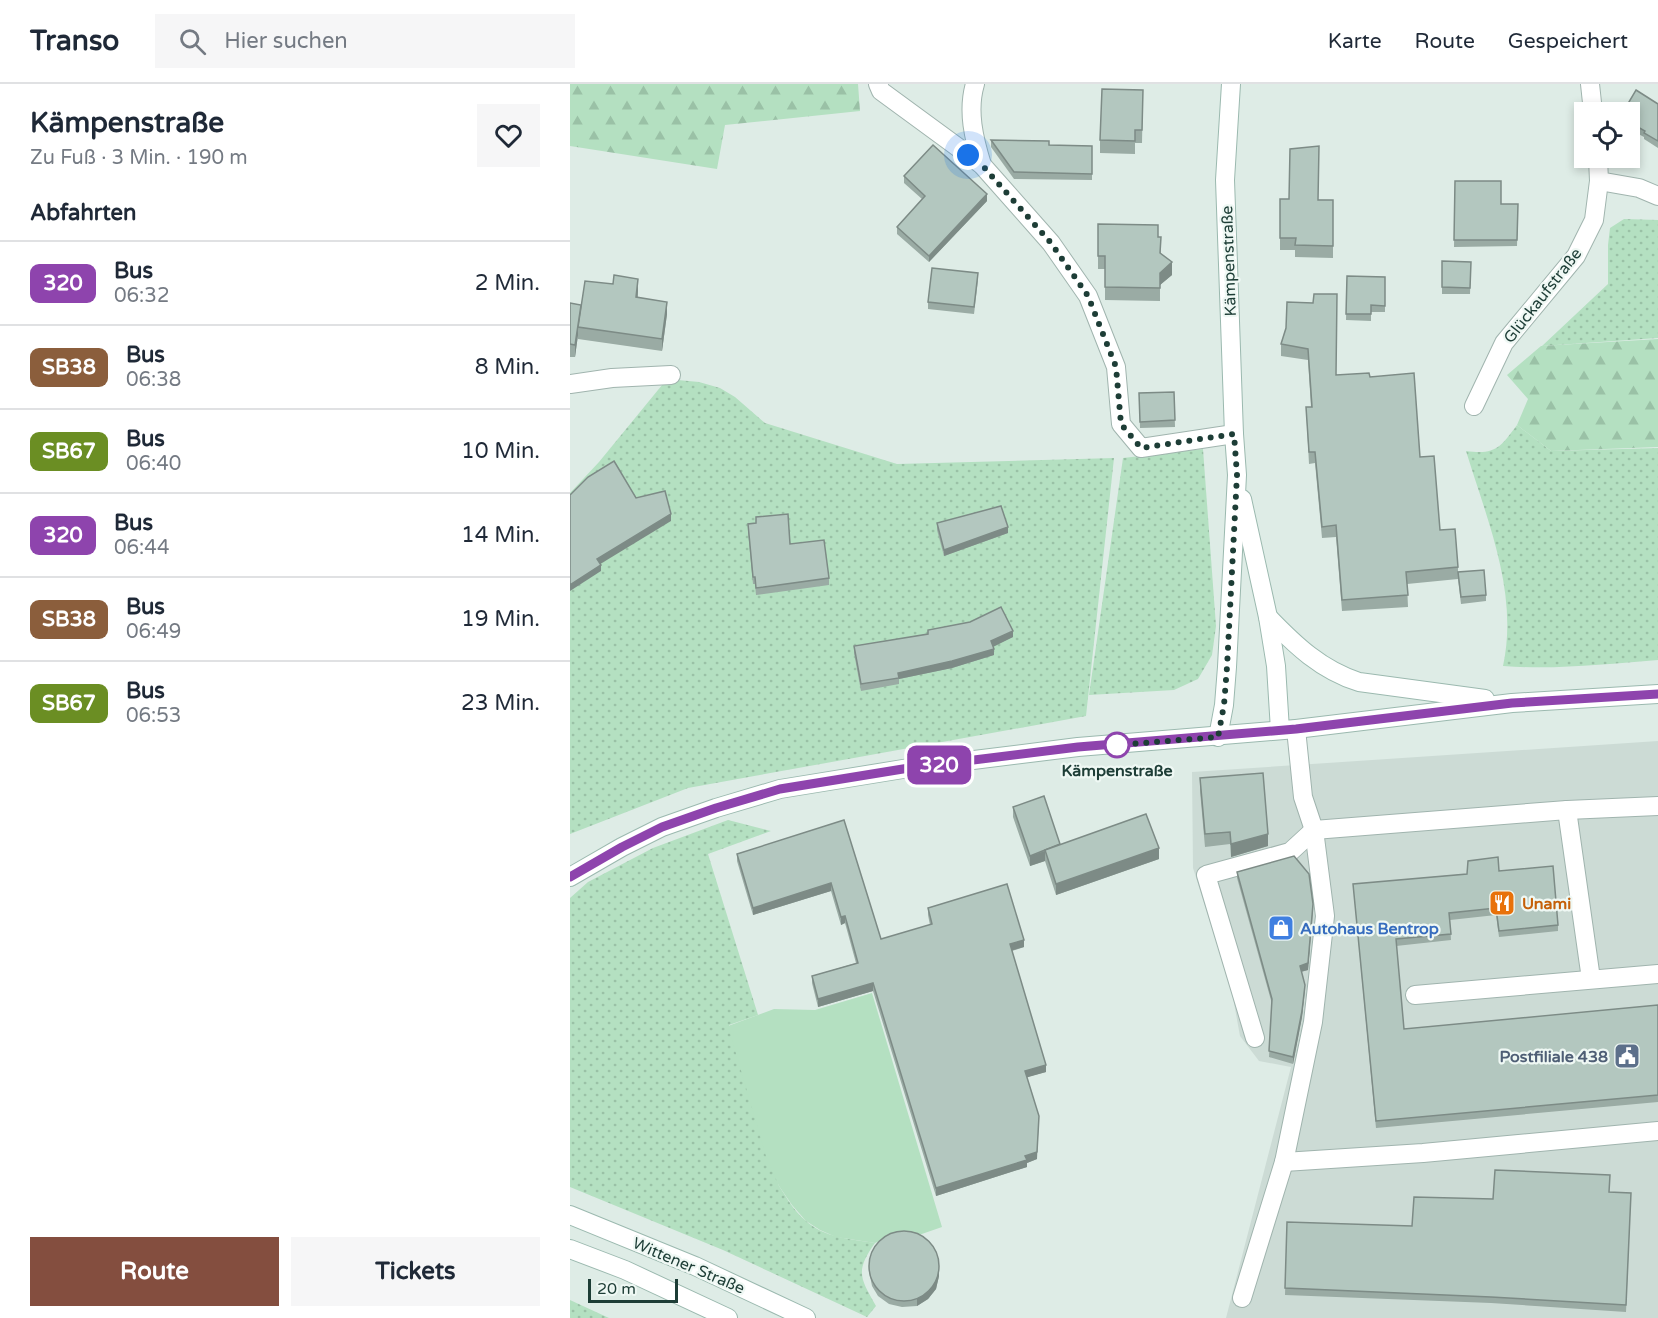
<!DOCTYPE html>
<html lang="de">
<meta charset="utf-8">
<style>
:root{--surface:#fff;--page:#f6f6f7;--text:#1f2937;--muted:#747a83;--line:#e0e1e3;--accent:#844e3f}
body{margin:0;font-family:"Varela Round",sans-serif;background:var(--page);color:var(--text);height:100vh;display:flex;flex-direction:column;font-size:22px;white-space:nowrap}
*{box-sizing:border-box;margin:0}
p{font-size:20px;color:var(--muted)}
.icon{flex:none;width:33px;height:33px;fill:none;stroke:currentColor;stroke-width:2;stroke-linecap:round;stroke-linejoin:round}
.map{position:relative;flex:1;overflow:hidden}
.drawer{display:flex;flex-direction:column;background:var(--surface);width:570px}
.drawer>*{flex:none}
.badge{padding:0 12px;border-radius:9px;font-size:21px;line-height:39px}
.controls{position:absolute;left:1004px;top:18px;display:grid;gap:12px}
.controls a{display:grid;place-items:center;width:66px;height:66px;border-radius:0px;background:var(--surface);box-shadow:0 3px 9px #0003;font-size:30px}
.scale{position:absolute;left:18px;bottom:15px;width:90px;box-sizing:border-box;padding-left:6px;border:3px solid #1d3d36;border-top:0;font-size:16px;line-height:21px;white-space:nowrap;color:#1d3d36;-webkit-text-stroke:4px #eff8f4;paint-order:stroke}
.you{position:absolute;width:30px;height:30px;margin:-15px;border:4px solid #fff;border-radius:50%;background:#1a73e8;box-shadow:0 0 0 9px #1a73e833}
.map>.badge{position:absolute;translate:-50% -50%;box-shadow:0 0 0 3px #fff}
h2{padding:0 30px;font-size:22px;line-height:54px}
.round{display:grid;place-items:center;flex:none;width:63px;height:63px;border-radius:0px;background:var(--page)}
.head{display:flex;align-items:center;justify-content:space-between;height:102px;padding:0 30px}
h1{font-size:28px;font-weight:700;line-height:45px}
.primary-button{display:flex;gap:12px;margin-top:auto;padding:12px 30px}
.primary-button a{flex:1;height:69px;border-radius:0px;background:var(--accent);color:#fff;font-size:24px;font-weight:700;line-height:69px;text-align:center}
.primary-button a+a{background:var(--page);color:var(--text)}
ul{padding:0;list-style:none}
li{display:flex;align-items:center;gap:18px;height:84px;padding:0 30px;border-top:2px solid var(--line)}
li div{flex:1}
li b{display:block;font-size:22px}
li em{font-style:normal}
li .badge{min-width:66px;font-weight:700;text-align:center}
header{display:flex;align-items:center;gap:36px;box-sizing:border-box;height:84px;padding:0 30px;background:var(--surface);border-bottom:2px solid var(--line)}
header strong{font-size:28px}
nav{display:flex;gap:33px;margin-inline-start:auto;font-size:21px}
.search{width:420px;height:54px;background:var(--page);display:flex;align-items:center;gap:15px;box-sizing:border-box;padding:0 21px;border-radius:0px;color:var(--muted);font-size:22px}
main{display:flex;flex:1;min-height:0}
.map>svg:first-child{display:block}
.built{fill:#ccdbd5}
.grass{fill:url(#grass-dots)}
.forest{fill:url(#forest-firs)}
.park{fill:#b4e0c1}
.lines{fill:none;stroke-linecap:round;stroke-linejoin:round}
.lane-casing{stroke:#a0b4ae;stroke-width:20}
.street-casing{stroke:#a0b4ae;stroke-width:20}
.secondary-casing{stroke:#9bb9af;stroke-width:20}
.lane{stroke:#fff;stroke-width:18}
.street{stroke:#fff;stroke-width:18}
.secondary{stroke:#fff;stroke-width:18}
.wall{fill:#9aaba4}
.shaded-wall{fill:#7d8b86}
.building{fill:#b3c7bf;stroke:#7d8b86;stroke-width:1.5}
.line-casing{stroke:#fff;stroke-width:14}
.line{stroke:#8e44ad;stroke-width:9}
.walk{stroke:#1d3d36;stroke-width:6;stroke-dasharray:0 10.8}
.stop-dot{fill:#fff;stroke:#8e44ad;stroke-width:3}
.labels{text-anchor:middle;stroke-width:4.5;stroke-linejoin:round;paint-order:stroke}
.street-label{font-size:16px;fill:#1d3d36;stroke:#eff8f4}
.stop-label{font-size:16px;font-weight:bold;fill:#1d3d36;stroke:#eff8f4}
.food-label{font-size:16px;font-weight:bold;fill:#c56008;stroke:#eff8f4;text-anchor:start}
.shop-label{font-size:16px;font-weight:bold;fill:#366cbe;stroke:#eff8f4;text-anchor:start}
.service-label{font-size:16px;font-weight:bold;fill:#4e5e75;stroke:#eff8f4;text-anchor:end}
</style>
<header>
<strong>Transo</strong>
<div class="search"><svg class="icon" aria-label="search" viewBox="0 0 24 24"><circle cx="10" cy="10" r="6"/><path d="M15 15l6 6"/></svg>Hier suchen</div>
<nav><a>Karte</a><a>Route</a><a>Gespeichert</a></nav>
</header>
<main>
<section class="drawer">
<div class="head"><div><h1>Kämpenstraße</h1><p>Zu Fuß · 3 Min. · 190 m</p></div><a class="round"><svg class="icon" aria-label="heart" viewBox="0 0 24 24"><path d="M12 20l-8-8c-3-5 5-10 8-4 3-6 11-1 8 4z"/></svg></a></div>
<h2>Abfahrten</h2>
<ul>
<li><span class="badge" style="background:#8e44ad;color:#fff">320</span><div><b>Bus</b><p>06:32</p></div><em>2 Min.</em></li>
<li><span class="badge" style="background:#8b5e3c;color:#fff">SB38</span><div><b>Bus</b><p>06:38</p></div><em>8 Min.</em></li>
<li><span class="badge" style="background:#6b8e23;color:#fff">SB67</span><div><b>Bus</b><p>06:40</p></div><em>10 Min.</em></li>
<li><span class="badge" style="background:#8e44ad;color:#fff">320</span><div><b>Bus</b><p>06:44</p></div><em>14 Min.</em></li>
<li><span class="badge" style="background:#8b5e3c;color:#fff">SB38</span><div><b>Bus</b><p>06:49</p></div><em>19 Min.</em></li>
<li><span class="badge" style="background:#6b8e23;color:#fff">SB67</span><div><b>Bus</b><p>06:53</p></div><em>23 Min.</em></li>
</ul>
<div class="primary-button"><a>Route</a><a>Tickets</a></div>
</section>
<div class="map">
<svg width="1088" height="1234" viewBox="0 0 1088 1234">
<defs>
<pattern id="grass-dots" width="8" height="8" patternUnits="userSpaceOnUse" patternTransform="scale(1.5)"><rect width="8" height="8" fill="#b4e0c1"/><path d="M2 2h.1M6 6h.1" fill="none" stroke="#9ac1a6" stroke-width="1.8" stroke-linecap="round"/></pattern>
<pattern id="forest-firs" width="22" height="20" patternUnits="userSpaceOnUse" patternTransform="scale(1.5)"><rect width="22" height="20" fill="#b4e0c1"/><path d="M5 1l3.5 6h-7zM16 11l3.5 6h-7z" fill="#9ac1a6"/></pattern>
</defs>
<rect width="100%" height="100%" fill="#deece6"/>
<path class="built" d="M1088,657V1234H656L721,983L689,977L670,952L662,908L623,784L622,688Z"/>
<g class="grass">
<path d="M1054,135L1088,136V254L972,262L1038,200V161L1040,144Z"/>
<path d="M97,295L129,298L150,304L165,313L195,339L327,380L544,374L516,632L118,704L0,750V409L29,378Z"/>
<path d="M947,341L981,367L1088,364V576C1036,580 985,586 933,582C949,509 917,436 896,367C925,371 930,364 947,341Z"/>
<path d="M633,365L646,542L642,571L628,595L604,606L519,611L553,374Z"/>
<path d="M158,736L201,747L138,770L188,931L159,941L209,1102C217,1114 224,1127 235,1136C254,1154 281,1155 305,1159C285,1187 290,1194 306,1222L297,1233L153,1166L0,1103V814L18,798L83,764Z"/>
<path d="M0,1216L39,1234H0Z"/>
</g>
<g class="forest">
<path d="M0,0H288L290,27L155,41L147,85L0,62Z"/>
<path d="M1088,255V363L981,367L947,341L958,315L937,291L971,262Z"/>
</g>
<path class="park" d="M302,909L372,1143L346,1152L326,1150L305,1159L266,1153L250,1146L236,1137L222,1121L209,1102L196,1072L158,942L204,925L245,926Z"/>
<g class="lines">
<g class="lane-casing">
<g id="lane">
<path d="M308,0L311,7L412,81L481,159L518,212L546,283L551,340L571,364L664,350"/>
<path d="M405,0C397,27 404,55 412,81"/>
<path d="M904,322L934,259L1006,172L1024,136L1029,97"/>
<path d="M997,726L1021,895"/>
<path d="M845,911L1088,890"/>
<path d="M685,954L636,791L720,768L744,746L997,726L1088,722"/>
<path d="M714,1078L853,1069L1088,1047"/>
<path d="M672,1214L714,1078L743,938L755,832L744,746L733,713L726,645"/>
</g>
</g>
<g class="street-casing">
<g id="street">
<path d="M1020,0L1023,28"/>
<path d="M1028,74L1029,97L1069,104L1088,112"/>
<path d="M0,300L42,294L101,291"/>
</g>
</g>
<g class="secondary-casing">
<g id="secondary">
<path d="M672,415L698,533L706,582L710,646"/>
<path d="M698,533C725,561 751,586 789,598L915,615"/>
<path d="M648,653L654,621L657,583L667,391L664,350L655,96L661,0"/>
<path d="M0,793L52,763L92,743L146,724L210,705L339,684L508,663L726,645L942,619L1088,610"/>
<path d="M0,1131L125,1182L236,1234"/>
<path d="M0,1165L55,1186L158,1234"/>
</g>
</g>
<use href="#lane" class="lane"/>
<use href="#street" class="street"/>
<use href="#secondary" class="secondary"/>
</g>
<g class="wall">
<path d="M573,6L572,59H565V70L530,69V56Z"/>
<path d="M1088,20V64L1074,55V53L1059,45V28Z"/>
<path d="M421,56L479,61L522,62V96L444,95L421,63Z"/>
<path d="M334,92L417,117L359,178L327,150V143L352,115L334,99Z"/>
<path d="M885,97L931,120H948L947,162L884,163Z"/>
<path d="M710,115L763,116V174L725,173V166H710Z"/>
<path d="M528,140L588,153L591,169L602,191L590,201V217L535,216V185H528Z"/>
<path d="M872,177L901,178L900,210H872Z"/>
<path d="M777,192L815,193V228H801V237L776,236Z"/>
<path d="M408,196L404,230L358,225V218Z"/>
<path d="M68,207V213L97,230L92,267L8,255V251L5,273H0V219L11,221Z"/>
<path d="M716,244L766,291L800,293L850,373L870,446L888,483V488L916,511V517L891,520L888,495L837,500L838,523L772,527L766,453L752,454L745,379L739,380L736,323H741L738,276L711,272V260Z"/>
<path d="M604,308L605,343L570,344L569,309Z"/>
<path d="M186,433L220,460L259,494V501L186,511L185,500H183L178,447V440L186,439Z"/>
<path d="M367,439L438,449L374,472L367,446Z"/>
<path d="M358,546L443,553L423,562L424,571L382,584L329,595V600L291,607L284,569V562L358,550Z"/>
<path d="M630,694L698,762L661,773L660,760L635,763L630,707Z"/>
<path d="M443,723L490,760L589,775L486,811L475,777L460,782L443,733Z"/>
<path d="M274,736L311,855L360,841L358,831V824L454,863L442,867L476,988L457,993L467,1075L457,1079V1083L366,1112L303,907L248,923L242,899V892L286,879L275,839L271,841L261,807L183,831L167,777V770Z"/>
<path d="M929,787L988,841V847L929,853L926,831L880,836L881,856L826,862L834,945L1088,921V1018L806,1044L783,800Z"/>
<path d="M667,788L743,827L738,886L731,888L735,907L732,933L723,980L699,973L702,920L667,794Z"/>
<path d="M1039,1109H1061L1056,1228L921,1219L715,1211L717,1138L842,1142L923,1115Z"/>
<path d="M299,1181L369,1192L366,1205L358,1215L347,1222L332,1223L319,1220L308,1212L302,1202L299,1187Z"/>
</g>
<g class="shaded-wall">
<path d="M417,110V117L359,178V172Z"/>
<path d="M602,178V191L590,201V217V189Z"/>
<path d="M68,195V207L66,225V213Z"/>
<path d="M97,218V230L92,267V255Z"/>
<path d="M11,221L8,243V251L5,273V261Z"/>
<path d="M101,430V437L27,482V475Z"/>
<path d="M438,443V449L374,472V466Z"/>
<path d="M31,481V487L0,507V501Z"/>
<path d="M443,547V553L421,564V557Z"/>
<path d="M424,565V571L382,584L329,595L328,589Z"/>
<path d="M698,750V762L661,773V760Z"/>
<path d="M589,764V775L486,811V800Z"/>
<path d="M475,767V777L460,782V772Z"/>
<path d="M261,799V807L183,831V824Z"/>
<path d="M743,820L738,886L730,888V882Z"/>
<path d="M275,832V839L271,841V833Z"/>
<path d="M454,856V863L440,867V860Z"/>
<path d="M303,899V907L248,923V915Z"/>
<path d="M735,901L732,933L723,980V973Z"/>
<path d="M476,981V988L455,994V987Z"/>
<path d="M469,1032L467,1075L457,1079V1083L366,1112V1104L455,1072Z"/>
<path d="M369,1185V1192L366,1205L358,1215L347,1222V1215Z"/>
</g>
<g class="building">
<path d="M532,5L573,6L572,46H565V57L530,56Z"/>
<path d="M1066,6L1088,20V57L1074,49L1075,47L1059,38V28H1053Z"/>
<path d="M421,56L479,57V61L522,62V90L444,88Z"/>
<path d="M363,61L417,110L359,172L327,143L355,112L334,92Z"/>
<path d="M749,62L748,116H763V162L725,161L726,154H710V115H719L720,65Z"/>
<path d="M885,97H931V120H948L947,156H884Z"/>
<path d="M528,140L588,141V153H591L590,169L602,178L590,189V204L535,203V172H528Z"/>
<path d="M872,177L901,178L900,204L872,203Z"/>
<path d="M362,184L408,189L404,223L358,218Z"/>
<path d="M44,191L68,195L66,213L97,218L92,255L8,243L15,197L43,200Z"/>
<path d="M777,192L815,193V222L801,221V230H776Z"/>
<path d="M744,210H767L766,291L799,289L800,293L844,289L850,373L864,372L870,446L885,445L888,483L836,488L838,511L772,516L766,441L752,443L745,368H739L736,323H742L738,265L711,260L716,244L717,218L743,219Z"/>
<path d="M0,219L11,221L5,261L0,260Z"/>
<path d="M604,308L605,336L570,338L569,309Z"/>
<path d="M44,377L66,414L95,407L101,430L27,475L31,481L0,501V411L18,393Z"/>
<path d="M431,422L438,443L374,466L367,439Z"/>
<path d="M218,430L220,460L254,456L259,494L186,504L185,493H183L178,440L186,439V433Z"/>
<path d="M914,486L916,511L891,513L888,488Z"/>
<path d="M431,523L443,547L421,557L424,565L382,577L328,589L329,594L291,600L284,562L358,550V546L400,538Z"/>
<path d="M693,689L698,750L661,760L660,748L635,750L630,694Z"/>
<path d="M474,712L490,760L460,772L443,723Z"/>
<path d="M576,730L589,764L486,800L475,766Z"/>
<path d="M274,736L311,855L362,840L358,824L437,800L454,856L440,860L476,981L455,987L469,1032L467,1068L455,1072L457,1076L366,1104L303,899L248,915L242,892L288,879L275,832L271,833L261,799L183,824L167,770Z"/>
<path d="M724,772L739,790L743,820L738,879L730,882L735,901L732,927L723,973L699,967L702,915L667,788Z"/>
<path d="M928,773L929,787L983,782L988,841L929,847L926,824L879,829L881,850L826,855L834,945L1088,921V1011L806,1037L783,800L897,790L898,777Z"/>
<path d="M925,1086L1040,1091L1039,1108L1061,1109L1056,1221L921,1213L715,1204L717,1138L842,1142L844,1113L923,1115Z"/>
<circle cx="334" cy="1182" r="35"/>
</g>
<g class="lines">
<g class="line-casing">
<path id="line" d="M0,793L52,763L92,743L146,724L210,705L339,684L508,663L726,645L942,619L1088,610"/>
</g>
<use href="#line" class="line"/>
<path class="walk" d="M398,71L412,81L481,159L518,212L546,283L551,340L571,364L664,350L667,391L657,583L654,621L648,653L547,661"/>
</g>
<defs>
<g id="restaurant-square" transform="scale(1.35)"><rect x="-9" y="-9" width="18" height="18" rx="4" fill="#e8710a" stroke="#eff8f4"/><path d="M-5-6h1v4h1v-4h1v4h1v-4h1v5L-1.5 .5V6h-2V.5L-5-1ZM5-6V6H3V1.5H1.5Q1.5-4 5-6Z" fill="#fff"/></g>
<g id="shop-square" transform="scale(1.35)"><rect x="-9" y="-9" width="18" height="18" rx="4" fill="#3f7fe0" stroke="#eff8f4"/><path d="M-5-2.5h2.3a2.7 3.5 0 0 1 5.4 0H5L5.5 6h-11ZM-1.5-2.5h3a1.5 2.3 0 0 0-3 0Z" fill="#fff"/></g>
<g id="civic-square" transform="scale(1.35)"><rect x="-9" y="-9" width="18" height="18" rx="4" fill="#5c6f8a" stroke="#eff8f4"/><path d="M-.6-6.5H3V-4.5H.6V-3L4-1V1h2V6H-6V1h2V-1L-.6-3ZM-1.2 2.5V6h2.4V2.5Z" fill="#fff"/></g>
</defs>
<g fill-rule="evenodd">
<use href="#restaurant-square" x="932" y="819"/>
<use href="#shop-square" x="711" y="844"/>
<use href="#civic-square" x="1057" y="972"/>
</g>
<circle class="stop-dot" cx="547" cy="661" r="12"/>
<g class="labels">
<g class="street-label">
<text transform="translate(658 177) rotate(-92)" y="6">Kämpenstraße</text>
<text transform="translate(972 211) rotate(-52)" y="6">Glückaufstraße</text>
<text transform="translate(119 1181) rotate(23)" y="6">Wittener Straße</text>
</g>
<g class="stop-label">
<text x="547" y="692">Kämpenstraße</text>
</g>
<g class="food-label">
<text x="952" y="825">Unami</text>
</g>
<g class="shop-label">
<text x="730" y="850">Autohaus Bentrop</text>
</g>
<g class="service-label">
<text x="1038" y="978">Postfiliale 438</text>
</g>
</g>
</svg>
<div class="controls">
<a><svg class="icon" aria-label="locate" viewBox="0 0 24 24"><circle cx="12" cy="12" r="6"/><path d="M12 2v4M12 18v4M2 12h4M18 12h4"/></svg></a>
</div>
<div class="scale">20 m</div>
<div class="you" style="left:398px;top:71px"></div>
<b class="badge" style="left:369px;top:681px;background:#8e44ad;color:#fff">320</b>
</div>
</main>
